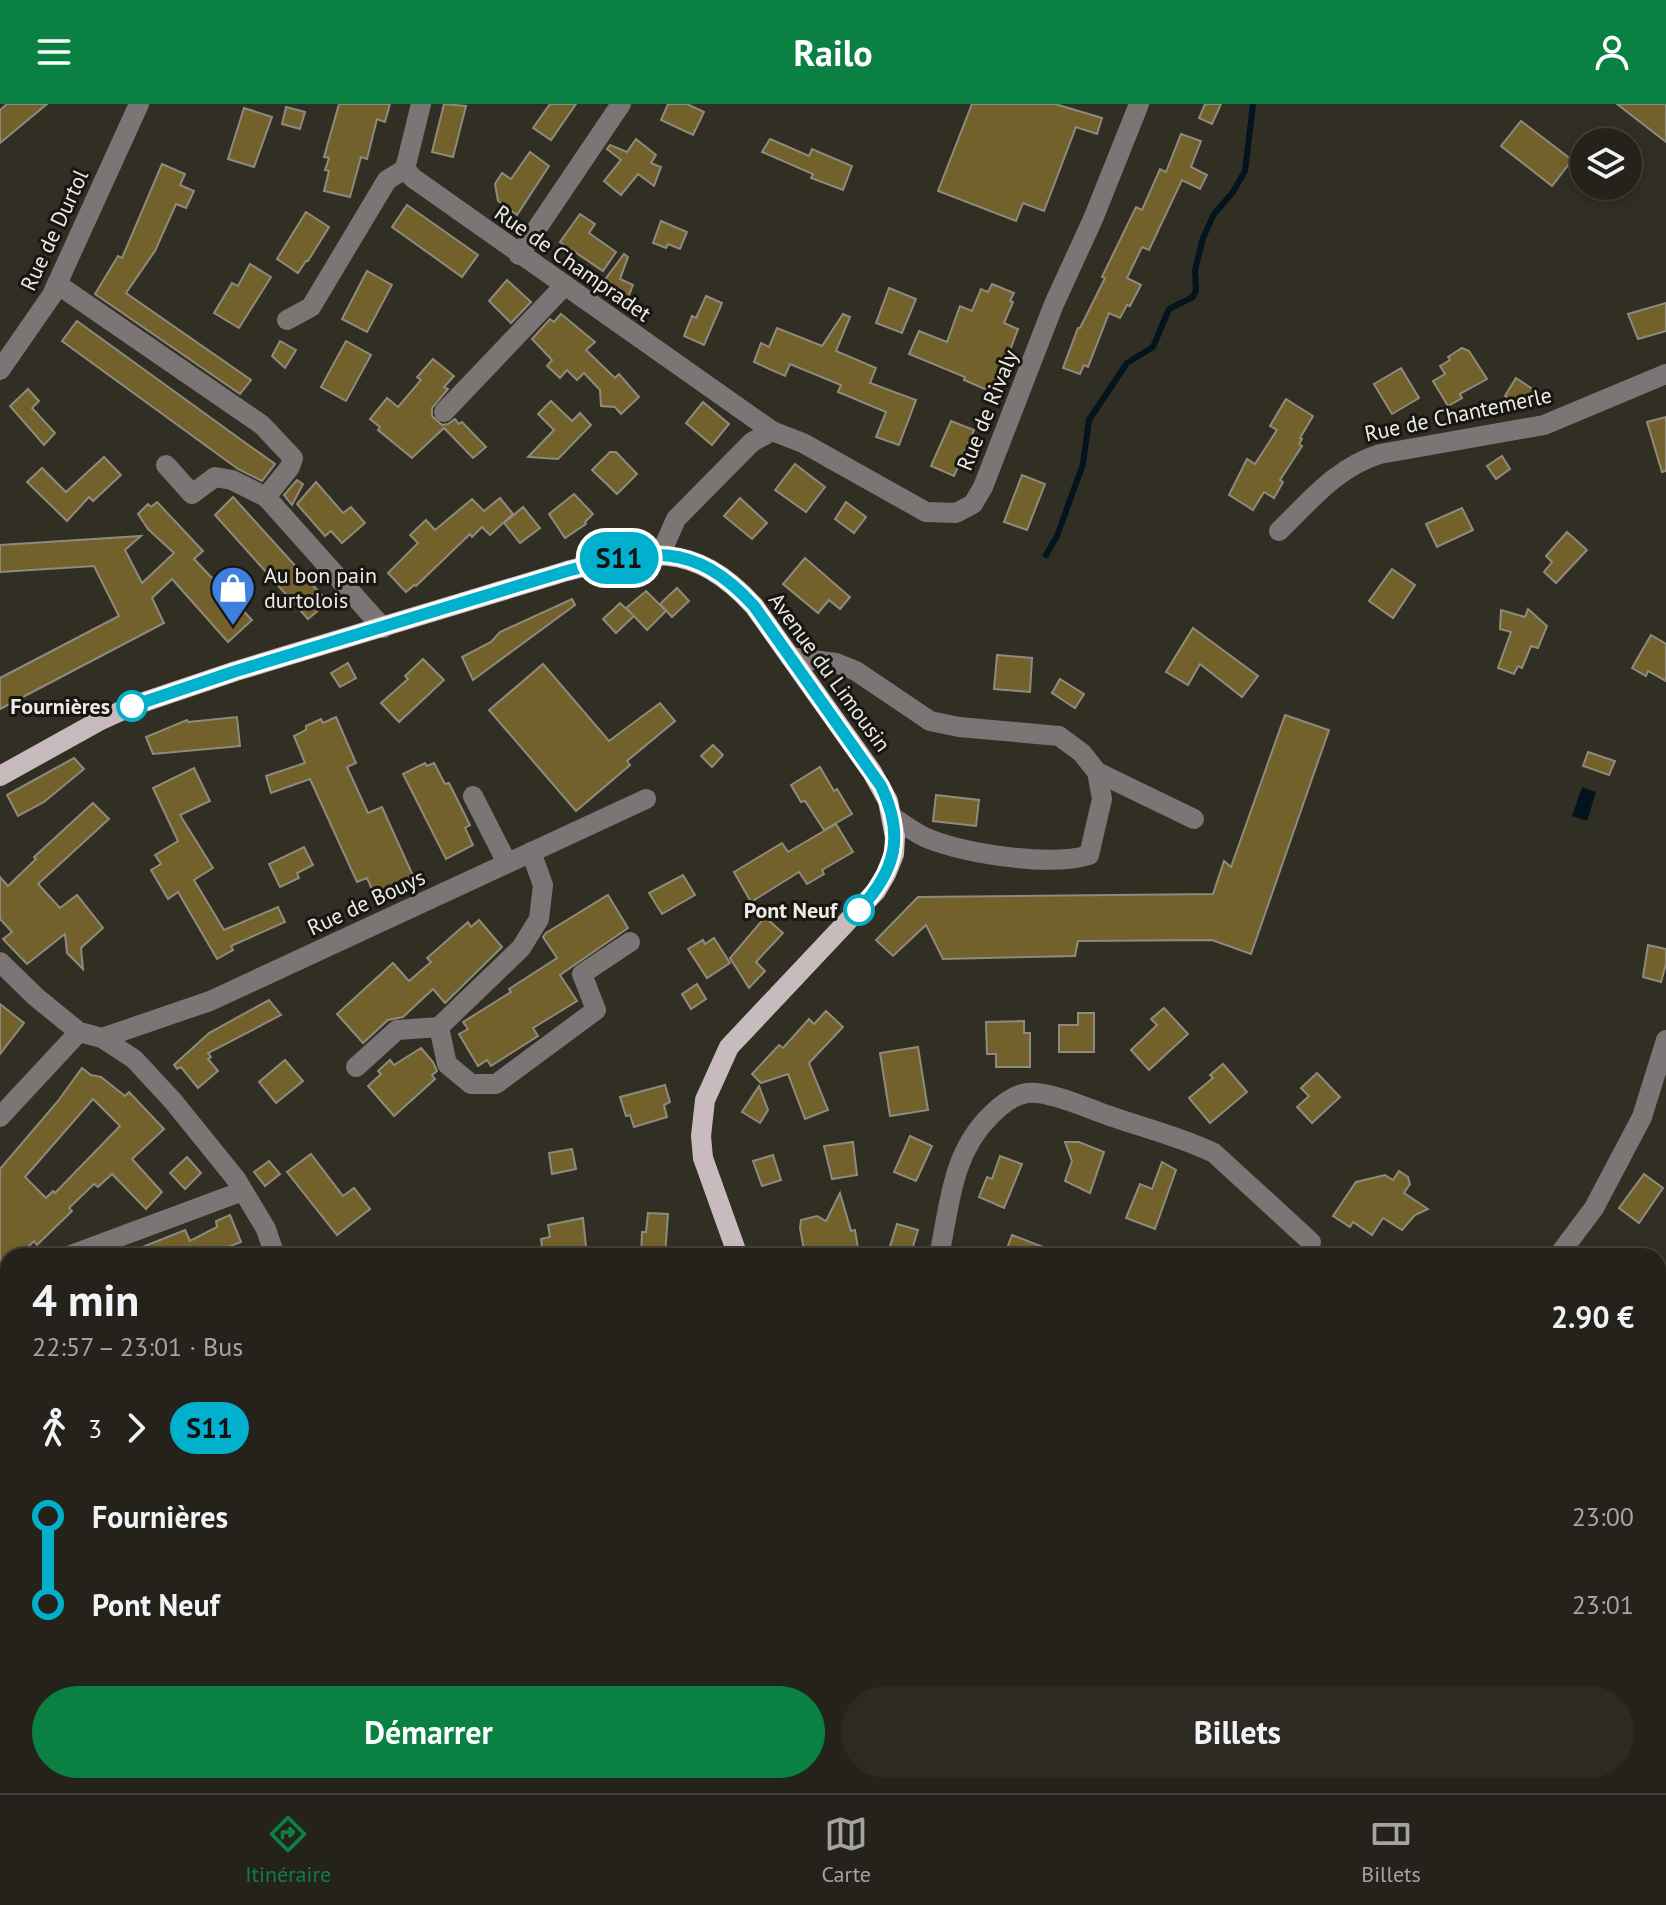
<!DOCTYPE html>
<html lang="fr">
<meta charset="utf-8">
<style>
:root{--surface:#25221b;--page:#2d2a24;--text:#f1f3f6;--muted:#a3a4a3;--line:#423f3a;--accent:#0b8043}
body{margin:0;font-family:"PT Sans",sans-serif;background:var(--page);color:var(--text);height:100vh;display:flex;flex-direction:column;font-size:30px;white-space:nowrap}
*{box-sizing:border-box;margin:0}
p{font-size:26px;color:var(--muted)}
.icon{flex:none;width:44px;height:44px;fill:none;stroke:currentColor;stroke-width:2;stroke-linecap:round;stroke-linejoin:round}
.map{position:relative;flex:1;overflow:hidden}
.panel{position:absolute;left:0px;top:1144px;width:1666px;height:546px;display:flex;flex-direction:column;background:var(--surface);border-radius:24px 24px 0 0;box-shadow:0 4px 12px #0003,0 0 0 2px var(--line)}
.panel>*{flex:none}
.badge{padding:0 16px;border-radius:26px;font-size:28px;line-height:52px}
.buttons{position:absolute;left:1570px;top:24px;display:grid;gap:16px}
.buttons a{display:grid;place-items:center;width:72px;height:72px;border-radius:50%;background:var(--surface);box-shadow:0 4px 12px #0003,0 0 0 2px var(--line);font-size:40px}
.map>.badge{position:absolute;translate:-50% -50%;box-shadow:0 0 0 4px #fff}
.legs{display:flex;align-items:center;gap:12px;height:88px;padding:0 32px;font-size:26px}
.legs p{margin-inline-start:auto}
.head{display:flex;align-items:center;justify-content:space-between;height:136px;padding:0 32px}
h1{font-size:44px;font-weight:700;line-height:60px}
.button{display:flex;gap:16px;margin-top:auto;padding:16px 32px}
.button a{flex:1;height:92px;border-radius:48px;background:var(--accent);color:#fff;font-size:32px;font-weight:700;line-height:92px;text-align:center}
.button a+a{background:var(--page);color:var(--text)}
ul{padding:0 32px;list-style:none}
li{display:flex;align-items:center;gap:28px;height:88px;font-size:30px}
li i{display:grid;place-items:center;width:12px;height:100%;margin:0 10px;background:currentColor}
li i::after{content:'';width:20px;height:20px;margin:-10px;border:6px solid;border-radius:50%;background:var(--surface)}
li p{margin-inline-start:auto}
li:first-child i{background:linear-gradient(#0000 50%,currentColor 0)}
li:last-child i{background:linear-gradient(currentColor 50%,#0000 0)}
header{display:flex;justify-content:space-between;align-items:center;height:104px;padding:0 32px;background:var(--accent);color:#fff;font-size:36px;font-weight:700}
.dock{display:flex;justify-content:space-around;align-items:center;height:112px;border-top:2px solid var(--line);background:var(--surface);font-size:22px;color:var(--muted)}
.dock a{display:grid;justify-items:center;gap:4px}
.dock .on{color:var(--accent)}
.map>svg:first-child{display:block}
.water{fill:#03141d}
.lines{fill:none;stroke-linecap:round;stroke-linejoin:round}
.stream{stroke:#03141d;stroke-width:6}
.building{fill:#72612a;stroke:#8e8a7e;stroke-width:2;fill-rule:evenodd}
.minor{stroke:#7b7576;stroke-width:20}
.major{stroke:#c8bbbd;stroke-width:20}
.line-1-casing{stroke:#fff;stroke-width:18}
.line-1{stroke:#00b0cc;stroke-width:12}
.stop-1-dot{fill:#fff;stroke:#00b0cc;stroke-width:4}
.labels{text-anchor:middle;stroke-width:6;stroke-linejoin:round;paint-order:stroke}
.street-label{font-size:22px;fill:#edebe4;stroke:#181612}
.poi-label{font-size:22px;fill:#edebe4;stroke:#181612;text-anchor:start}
.stop-label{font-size:22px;font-weight:bold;fill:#edebe4;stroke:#181612;text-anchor:end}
</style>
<header><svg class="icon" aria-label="menu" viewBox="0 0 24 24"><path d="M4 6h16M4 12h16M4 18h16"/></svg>Railo<svg class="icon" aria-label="person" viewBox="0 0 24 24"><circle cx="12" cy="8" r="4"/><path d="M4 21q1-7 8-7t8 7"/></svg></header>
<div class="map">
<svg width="1666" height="1689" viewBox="0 0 1666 1689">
<rect width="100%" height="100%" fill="#312e24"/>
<path class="water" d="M1582,683L1596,688L1587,717L1572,712Z"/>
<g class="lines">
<path class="stream" d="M1046,451L1057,432L1083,360L1089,316L1127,259L1153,243L1169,205L1193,193L1196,186L1195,166L1203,134L1214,110L1233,88L1245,67L1253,0"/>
</g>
<g class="building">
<path d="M7,0H47L0,39V6Z"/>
<path d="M339,0H390L385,18L377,15L367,55L361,53L350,93L324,87L329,67L325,66L329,54L324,53Z"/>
<path d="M444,0L466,2L453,53L432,48Z"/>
<path d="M550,0H576L551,36L533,24Z"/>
<path d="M668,0H687L704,8L693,31L661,16Z"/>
<path d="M972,0H1055L1102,14L1097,30L1076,23L1044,107L1023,99L1016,117L938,87Z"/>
<path d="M1205,0H1221L1212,20L1199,14Z"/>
<path d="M1617,0H1666V38Z"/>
<path d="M286,3L305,8L300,25L282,20Z"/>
<path d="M244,4L272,13L254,63L228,55Z"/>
<path d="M1521,17L1572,56L1552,82L1501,42Z"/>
<path d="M1181,30L1201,37L1191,63L1207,71L1200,85L1182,76L1149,146L1142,143L1127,174L1141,181L1130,202L1127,201L1120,214L1109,209L1088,263L1084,261L1080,270L1063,264L1078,224H1080L1105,174L1102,173L1136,103L1142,106L1160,65L1166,68Z"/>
<path d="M636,35L656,51L651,59L661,63L654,82L638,70L621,91L604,77L621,56L607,45L610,41L627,48Z"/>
<path d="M770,35L809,52L812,45L852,62L843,86L811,74L813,70L762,48Z"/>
<path d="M530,48L549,62L517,111L498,97L495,80L502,69L511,75Z"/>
<path d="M162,60L185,70L180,81L194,87L186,104L176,100L155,147L126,189L251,276L240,290L95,190L118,152L122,154Z"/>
<path d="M407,101L478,151L462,173L392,123Z"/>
<path d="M306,108L329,123L308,157H306L298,169L277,155Z"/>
<path d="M580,110L595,120L589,129L616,148L603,167L560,138Z"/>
<path d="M661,117L687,128L680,145L668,140L666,144L653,139Z"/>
<path d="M624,150L628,153L620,175L633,181L627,196L614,190L612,195L598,185Z"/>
<path d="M250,160L271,173L239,224L214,209L232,179L238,182Z"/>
<path d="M367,167L392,181L367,228L342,215Z"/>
<path d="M507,176L531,198L511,219L489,197Z"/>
<path d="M992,180L1014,189L1010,197L1013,198L1004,219L1018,225L994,289L964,276L965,273L909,250L919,227L947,238L960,202L972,207L981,185L988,188Z"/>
<path d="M889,184L916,195L902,229L876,219Z"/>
<path d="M706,192L722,199L704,241L684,232L692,212L696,214Z"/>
<path d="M1666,199V227L1638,235L1628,210Z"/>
<path d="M561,210L595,238L586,246L615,274L619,270L639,293L621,310L615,303L601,302L600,286L584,269L577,276L567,266L560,274L547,262L552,256L532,235L550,215L554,218Z"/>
<path d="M843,210L850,213L836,247L876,264L870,279L916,296L899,341L876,333L886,308L838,288L841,281L790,260L785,272L754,258L761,239L769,243L777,224L822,242Z"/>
<path d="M77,217L247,340L275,360L262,377L238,365L62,237Z"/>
<path d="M280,237L296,246L285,264L272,252Z"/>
<path d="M346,237L371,251L346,297L321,283Z"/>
<path d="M1462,244L1469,247L1487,275L1460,290L1462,294L1448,302L1433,277L1445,270L1440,262L1450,256L1448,253Z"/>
<path d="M433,255L454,272L444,283L448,285L432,304V312L442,321L448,320L455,315L459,320L462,318L486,343L473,354L444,324L412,354L378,326L380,323L370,315L387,294L398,303L421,276L417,273Z"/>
<path d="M1401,264L1419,294L1392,310L1374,280Z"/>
<path d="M1516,274L1534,286L1522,303L1505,292Z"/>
<path d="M28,285L39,297L32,304L55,329L44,341L10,302Z"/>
<path d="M1286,295L1313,312L1300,334L1302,335L1299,340L1302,342L1280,376L1283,378L1274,394L1264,388L1253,406L1229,391L1247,355L1255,360L1277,326L1270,322Z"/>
<path d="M551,297L572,317L580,309L591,321L558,355L528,353L554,326L538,310Z"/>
<path d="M703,298L729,320L712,341L686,319Z"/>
<path d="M1666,313V367L1662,368L1647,318Z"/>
<path d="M951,317L974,326L954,372L931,362Z"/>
<path d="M610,348H616L637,370L617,390L592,366Z"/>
<path d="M1502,352L1510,365L1496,375L1487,362Z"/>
<path d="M104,353L121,371L93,397L89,393L67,417L27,378L42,364L66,388Z"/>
<path d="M795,360L825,383L806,408L775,386Z"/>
<path d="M1022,371L1045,380L1027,426L1004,418Z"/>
<path d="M297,376L303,380L292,401L284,391Z"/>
<path d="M316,378L343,409L351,403L365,419L342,439L331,427L325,432L297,400Z"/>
<path d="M574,390L593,410L585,418L586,420L565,434L549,410Z"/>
<path d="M233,393L328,498L308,515L215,411Z"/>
<path d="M500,394L513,410L490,431L482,423L472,433L470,430L416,482L414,481L406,488L388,469L418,439L410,431L426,416L435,426L472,395L484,407Z"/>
<path d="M740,394L767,419L752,435L724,412Z"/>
<path d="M157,398L203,447L194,455L252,516L228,538L172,475L152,494L164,519L0,605V574L119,512L94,462L0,468V441L141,432L125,446L142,479L174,449L148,425L138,410L148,400L151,403Z"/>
<path d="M846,398L866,413L854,429L835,415Z"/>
<path d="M523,403L540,424L520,439L504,419Z"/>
<path d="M1462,404L1473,426L1437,443L1426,420Z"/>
<path d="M1567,428L1587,446L1556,479L1544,468L1552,458L1546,452Z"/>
<path d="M805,454L850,493L840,505L829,496L818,509L783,480Z"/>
<path d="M1392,465L1415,481L1393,514L1369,497Z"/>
<path d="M677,484L689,497L672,513L660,500Z"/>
<path d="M646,487L666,507L647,526L634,512L616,529L603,515L620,499L633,511L626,504Z"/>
<path d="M572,495L575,501L473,576L462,553L491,538L500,528Z"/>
<path d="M1528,505L1547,522L1538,544L1531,542L1522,564L1518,562L1514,570L1498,564L1511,528L1500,525L1501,506L1525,513Z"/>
<path d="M1193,524L1258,572L1242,593L1200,560L1188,581L1166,568Z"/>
<path d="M1651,531L1666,540V577L1648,567L1646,572L1632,564Z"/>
<path d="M997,551L1032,554L1030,588L994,585Z"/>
<path d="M423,555L444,576L399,618L381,599L408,575L405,572Z"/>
<path d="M348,559L356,574L340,583L331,569Z"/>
<path d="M543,560L609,637L660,599L675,617L627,657L630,661L576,707L489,606Z"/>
<path d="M1060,575L1084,590L1075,604L1052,589Z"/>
<path d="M1285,611L1329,626L1251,850L1212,836L1078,837L1075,852L943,855L926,821L893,852L876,836L918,793L1213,790L1224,757L1231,763Z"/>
<path d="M237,613L240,642L153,650L146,633L187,616L188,618Z"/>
<path d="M336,613L356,659L347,663L368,709L382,703L414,774L375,792L367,774L357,778L310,675L271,689L266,672L305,659L294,632L306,626V622L321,615L323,619Z"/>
<path d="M713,641L723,651L712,663L701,652Z"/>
<path d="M1588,648L1615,657L1609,671L1583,662Z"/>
<path d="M74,654L84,665L44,698L18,712L7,691Z"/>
<path d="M425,659L427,662L434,659L445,680L449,679L470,721L465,724L473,741L446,755L403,670Z"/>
<path d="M820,663L834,687L837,685L852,710L824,726L805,697L801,698L791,681Z"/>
<path d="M194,664L210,697L180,711L213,764L194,776L224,826L278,803L285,818L231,842L233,846L217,855L178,788L168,795L151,766L161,760L155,751L178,737L153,684Z"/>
<path d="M936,691L979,696L976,722L933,717Z"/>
<path d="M93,699L109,715L38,780L60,804L77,791L103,824L81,844L83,865L67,849L65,830L27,860L3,835L12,828L0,815V773L8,782L36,755L34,753Z"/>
<path d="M836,720L853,748L822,766L824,770L807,780L799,768L751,798L734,768L782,739L788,748Z"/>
<path d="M304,743L313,761L297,769L299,774L280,783L269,760Z"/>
<path d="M683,771L695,791L662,810L649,789Z"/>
<path d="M608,791L628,824L560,871L577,897L533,924L538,932L491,962L487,956L478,962L459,930L468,925L463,918L511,888L509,885L557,854L543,833L546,829Z"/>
<path d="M765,813L783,829L756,858L765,867L749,884L730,854Z"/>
<path d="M479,816L502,843L445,899L433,885L403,913L388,916L363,939L337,910L393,859L409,877L431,858L427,854L468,818L471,823Z"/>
<path d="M714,834L730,859L707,874L688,845L703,836L705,840Z"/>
<path d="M1648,841L1666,845V860L1661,878L1643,873Z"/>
<path d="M697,880L706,895L691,905L682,890Z"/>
<path d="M269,896L281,911L208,949L211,953L208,955L218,967L198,984L181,963L177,965L174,961L209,929Z"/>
<path d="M0,900L24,919L0,950Z"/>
<path d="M1164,904L1188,930L1149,966L1131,946L1157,921L1151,915Z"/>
<path d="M826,907L843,923L809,959L828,1006L805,1015L788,970L761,979L752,970L779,941L783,944L809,915L814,920Z"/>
<path d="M1078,909H1094V948H1059V921H1078Z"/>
<path d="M1024,917V929H1030V963H996V950H987L986,918Z"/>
<path d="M918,943L928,1006L890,1012L880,949Z"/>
<path d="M421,944L433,958L437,967L432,971L435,975L394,1012L368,982L381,970L378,967L390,956L394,961Z"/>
<path d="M285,956L303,977L276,999L259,978Z"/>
<path d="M1223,960L1247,988L1210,1019L1189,994L1213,974L1210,971Z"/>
<path d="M82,964L91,971L101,973L125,992L129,988L164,1025L132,1055L162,1088L146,1105L112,1070L98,1083L94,1080L69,1104L72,1107L37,1141L34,1137L19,1152H8V1156L0,1163V1065L58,997ZM93,995L120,1022L55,1089L53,1087L46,1094L25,1073Z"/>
<path d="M1317,969L1340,993L1312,1019L1297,1003L1309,992L1301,984Z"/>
<path d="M665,981L670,998L664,1001L667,1013L634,1023L630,1011L626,1012L620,993Z"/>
<path d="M759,982L768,1006L760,1019L742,1008Z"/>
<path d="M910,1032L932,1042L916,1077L894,1068Z"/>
<path d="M853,1038L857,1071L832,1075L824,1042Z"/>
<path d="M1065,1038H1079L1104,1048L1090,1089L1065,1077L1072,1057Z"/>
<path d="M572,1045L576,1065L552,1070L549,1049Z"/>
<path d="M311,1050L343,1092L354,1084L370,1105L337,1131L287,1068Z"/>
<path d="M773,1051L781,1076L762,1082L753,1057Z"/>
<path d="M1000,1052L1022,1060L1004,1104L979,1093L987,1073L992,1075Z"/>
<path d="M187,1053L201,1069L185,1085L170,1069Z"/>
<path d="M269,1057L280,1070L265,1082L254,1068Z"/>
<path d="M1162,1058L1176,1066L1155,1125L1126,1114L1140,1080L1152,1085Z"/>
<path d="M1399,1067L1408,1073L1410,1080L1404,1089L1428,1105L1415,1111L1402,1126L1383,1114L1372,1131L1353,1118L1350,1123L1333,1112L1356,1078L1385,1071L1393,1076Z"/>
<path d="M1644,1070L1663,1084L1639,1119L1619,1104Z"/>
<path d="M840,1089L851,1127L855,1126L858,1144L805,1152L800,1124L801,1116L817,1112L826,1117Z"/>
<path d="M648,1109L668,1110L665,1152H641L642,1128H646Z"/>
<path d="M230,1111L241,1138L205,1152H120L185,1126L190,1137L217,1123L216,1117Z"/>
<path d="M583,1114L586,1143L562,1147L563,1152H543L541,1135L550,1133L548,1121Z"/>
<path d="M897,1120L918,1126L910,1152H887Z"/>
<path d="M1012,1131L1064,1151V1152H1004Z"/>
</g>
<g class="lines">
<g class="minor">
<path d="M421,0L405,65L413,74L772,327"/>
<path d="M519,151L621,0"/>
<path d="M57,180L262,321L293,354L290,363L266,393"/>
<path d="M287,216L311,203L387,76L405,65"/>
<path d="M0,266L52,191L139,0"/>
<path d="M444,308L564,182"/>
<path d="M166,361L192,390L215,373L232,376L266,393L383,524"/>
<path d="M1279,427C1310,397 1337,363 1380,350L1544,321L1666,270"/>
<path d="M661,449L676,415L752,338L772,327L803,339L926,408L956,409L973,400L983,383L1054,200L1093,115L1139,0"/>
<path d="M790,553L836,559L856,567L930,617L959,623L1059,632L1082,649L1097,668L1102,695L1089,751C1050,763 968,750 929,735C916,730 904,720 892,713"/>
<path d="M1097,668L1194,715"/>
<path d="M473,692L507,759"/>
<path d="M531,748L543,781L539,815L521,844L439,923L447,960L471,980H496L596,906L582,870L630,838"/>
<path d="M0,858L36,893L79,928L102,934L134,955L173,997L236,1075L266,1125L275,1152"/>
<path d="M102,934L210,897L646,695"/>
<path d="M356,963L397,926L439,923"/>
<path d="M0,1013L79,928"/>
<path d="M68,1152L243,1087"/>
<path d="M939,1152C950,1101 951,1050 991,1011C1001,1001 1013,991 1027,989C1048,986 1089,1005 1110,1012C1144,1024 1181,1033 1214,1049L1311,1138"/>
<path d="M1558,1152L1594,1104L1642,1013L1666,936"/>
<path d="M0,1182L8,1179"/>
<path d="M1658,1338L1662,1321L1666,1315"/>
<path d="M0,1342L8,1347"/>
<path d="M1658,1490L1666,1498"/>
<path d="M0,1571H8"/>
<path d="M1483,1682L1487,1689"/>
<path d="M29,1689L32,1682"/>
<path d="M107,1689L109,1682"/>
<path d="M1381,1689L1390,1682"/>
</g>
<g class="major">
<path d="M0,672L99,617L132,602L236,567L567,467C646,446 694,436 754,502L872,668L888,697L895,733L894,750L886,770L876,787L729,943L705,996L701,1032L703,1054L738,1152"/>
<path d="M731,1682L743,1689"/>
</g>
</g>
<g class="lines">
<g class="line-1-casing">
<path id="line-1" d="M132,602L236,567L567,467C647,446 693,435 754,502L881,682C905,732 896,766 859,806"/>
</g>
<use href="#line-1" class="line-1"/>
</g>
<defs>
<g id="shop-pin" transform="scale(2.3)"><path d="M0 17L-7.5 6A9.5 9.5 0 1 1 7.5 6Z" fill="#3f7fe0" stroke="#181612"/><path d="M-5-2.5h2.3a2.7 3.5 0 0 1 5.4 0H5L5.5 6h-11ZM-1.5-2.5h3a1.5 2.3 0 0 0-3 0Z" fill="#fff"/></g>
</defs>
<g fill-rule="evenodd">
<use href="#shop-pin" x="233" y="484"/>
</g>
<g class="stop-1-dot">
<circle cx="132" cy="602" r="14"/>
<circle cx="859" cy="806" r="14"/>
</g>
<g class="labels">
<g class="street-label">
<text transform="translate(54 126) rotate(-65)" y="8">Rue de Durtol</text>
<text transform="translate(573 159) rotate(35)" y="8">Rue de Champradet</text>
<text transform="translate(987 306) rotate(-68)" y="8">Rue de Rivaly</text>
<text transform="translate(1458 310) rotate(-12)" y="8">Rue de Chantemerle</text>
<text transform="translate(830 568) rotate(54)" y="8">Avenue du Limousin</text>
<text transform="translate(366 798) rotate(-25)" y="8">Rue de Bouys</text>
</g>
<g class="poi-label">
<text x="264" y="479">Au bon pain<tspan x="264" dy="25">durtolois</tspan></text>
</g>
<g class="stop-label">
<text x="110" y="610">Fournières</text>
<text x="837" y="814">Pont Neuf</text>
</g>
</g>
</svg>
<div class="buttons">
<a><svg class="icon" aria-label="layers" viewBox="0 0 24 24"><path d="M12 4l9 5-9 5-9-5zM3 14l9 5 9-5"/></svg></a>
</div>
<b class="badge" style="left:619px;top:454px;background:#00b0cc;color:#111">S11</b>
<section class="panel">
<div class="head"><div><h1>4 min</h1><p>22:57 – 23:01 · Bus</p></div><b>2.90 €</b></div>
<div class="legs"><svg class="icon" aria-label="walk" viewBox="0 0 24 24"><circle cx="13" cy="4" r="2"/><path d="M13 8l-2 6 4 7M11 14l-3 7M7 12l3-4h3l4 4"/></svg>3<svg class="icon" aria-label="forward" viewBox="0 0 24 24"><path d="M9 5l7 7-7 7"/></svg><b class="badge" style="background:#00b0cc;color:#111">S11</b></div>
<ul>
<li><i style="color:#00b0cc"></i><b>Fournières</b><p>23:00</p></li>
<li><i style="color:#00b0cc"></i><b>Pont Neuf</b><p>23:01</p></li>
</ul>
<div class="button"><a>Démarrer</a><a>Billets</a></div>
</section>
</div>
<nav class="dock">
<a class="on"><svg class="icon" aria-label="directions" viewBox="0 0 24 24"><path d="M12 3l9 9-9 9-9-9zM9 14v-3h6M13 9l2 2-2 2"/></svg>Itinéraire</a>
<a><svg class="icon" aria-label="map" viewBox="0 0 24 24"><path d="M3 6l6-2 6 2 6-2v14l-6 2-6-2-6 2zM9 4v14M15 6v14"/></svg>Carte</a>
<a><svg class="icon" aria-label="tickets" viewBox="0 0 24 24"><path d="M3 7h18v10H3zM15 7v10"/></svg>Billets</a>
</nav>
